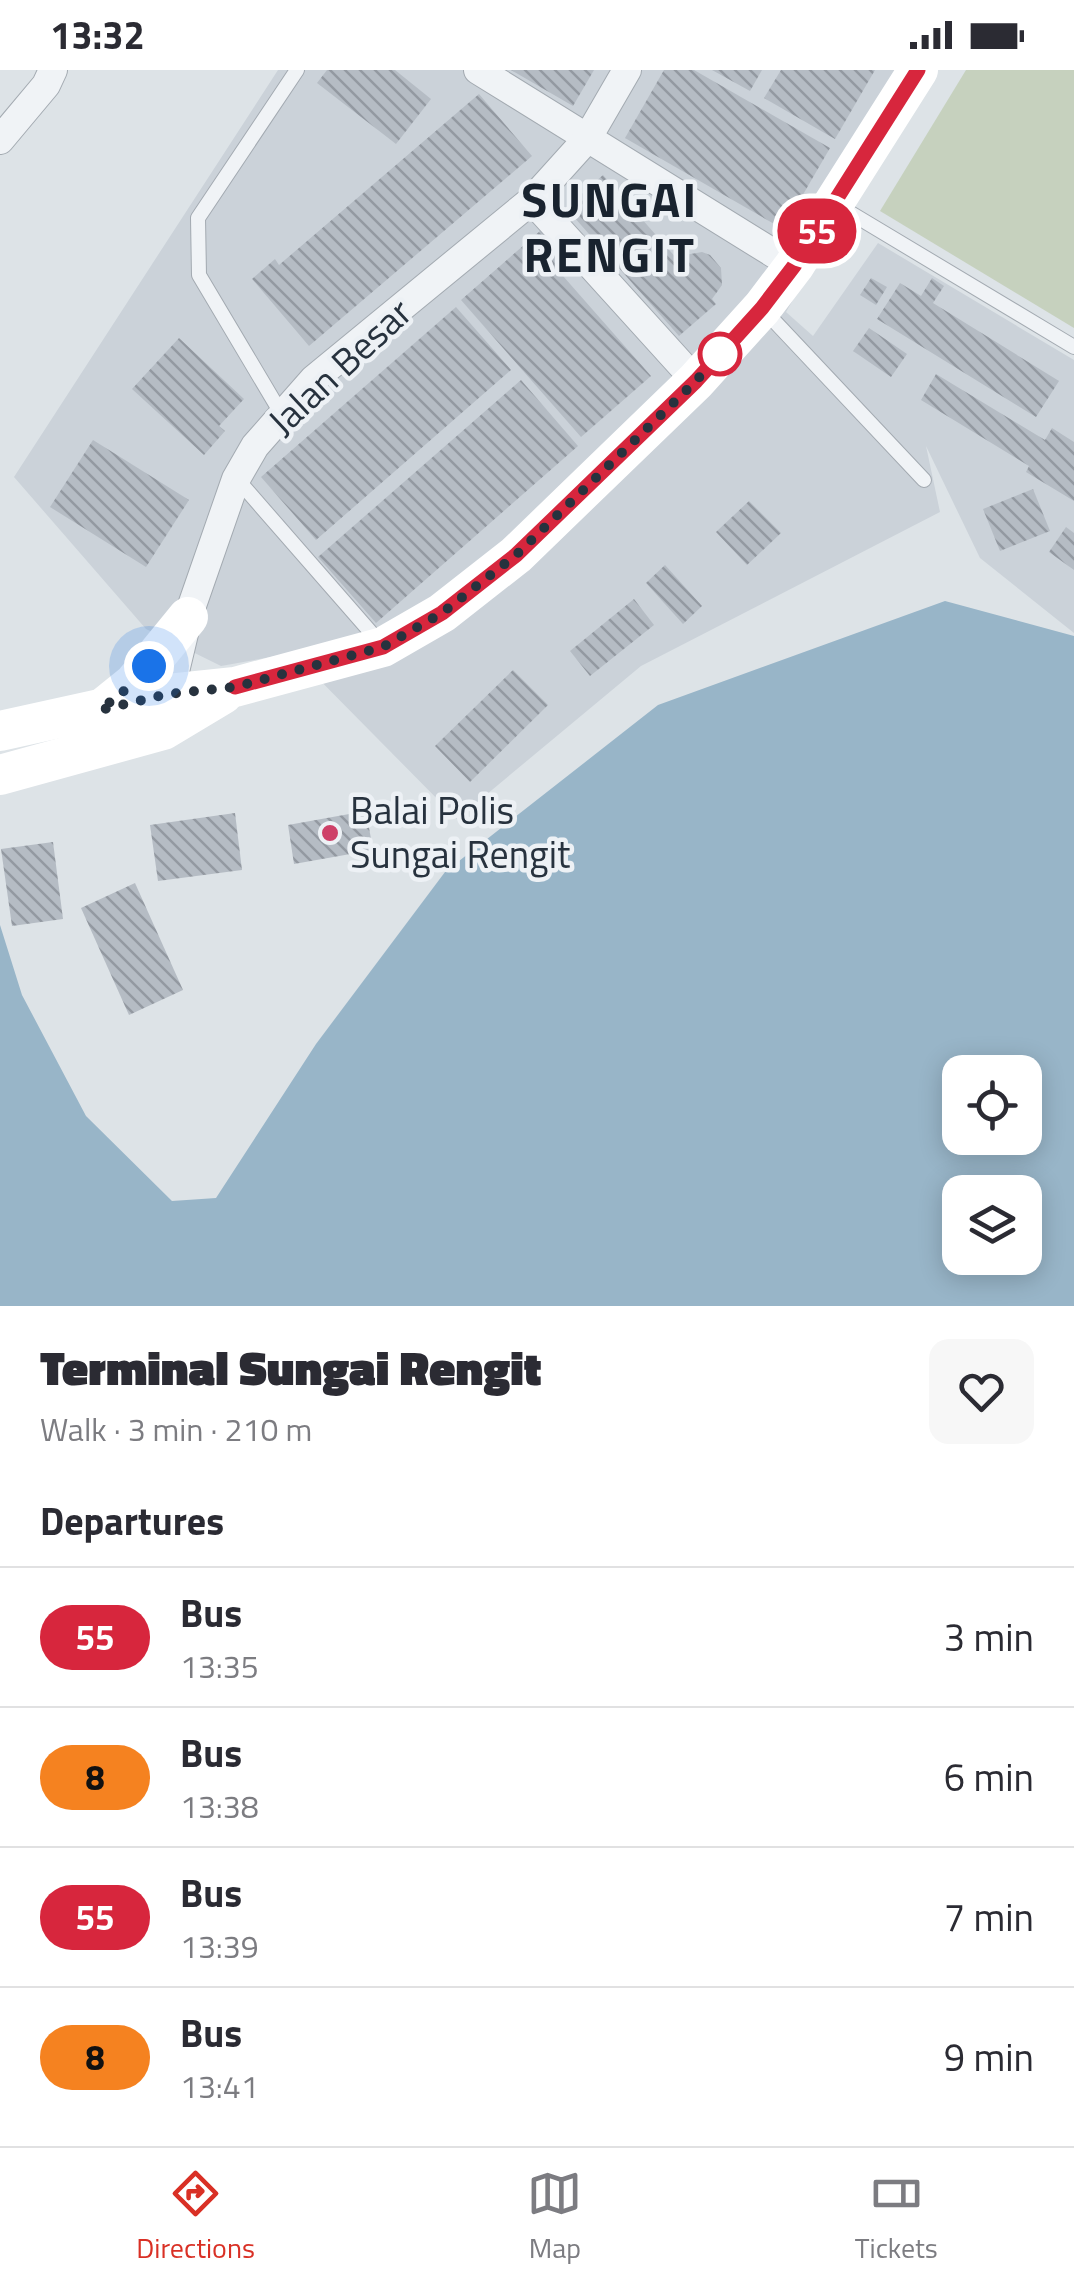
<!DOCTYPE html>
<meta charset="utf-8">
<style>
:root{--surface:#fff;--page:#f7f7f7;--text:#2b2b33;--muted:#7c7c81;--line:#e1e1e2;--accent:#d93025}
body{margin:0;font-family:"Titillium Web",sans-serif;background:var(--page);color:var(--text);height:100vh;display:flex;flex-direction:column;font-size:38px;white-space:nowrap}
*{box-sizing:border-box;margin:0}
p{font-size:32px;color:var(--muted)}
.icon{flex:none;width:55px;height:55px;fill:none;stroke:currentColor;stroke-width:2;stroke-linecap:round;stroke-linejoin:round}
.map{position:relative;height:1236px;overflow:hidden}
.drawer{display:flex;flex-direction:column;background:var(--surface);flex:1}
.drawer>*{flex:none}
.badge{padding:0 20px;border-radius:32px;font-size:35px;line-height:65px}
.tools{position:absolute;left:942px;top:985px;display:grid;gap:20px}
.tools a{display:grid;place-items:center;width:100px;height:100px;border-radius:20px;background:var(--surface);box-shadow:0 5px 25px #0003;font-size:50px}
.you{position:absolute;width:50px;height:50px;margin:-25px;border:8px solid #fff;border-radius:50%;background:#1a73e8;box-shadow:0 0 0 15px #1a73e833}
.map>.badge{position:absolute;translate:-50% -50%;box-shadow:0 0 0 5px #fff}
h2{padding:0 40px;font-size:38px;line-height:90px}
.round{display:grid;place-items:center;flex:none;width:105px;height:105px;border-radius:20px;background:var(--page)}
.headline{display:flex;align-items:center;justify-content:space-between;height:170px;padding:0 40px}
h1{font-size:48px;font-weight:800;line-height:75px}
ul{padding:0;list-style:none}
li{display:flex;align-items:center;gap:30px;height:140px;padding:0 40px;border-top:2px solid var(--line)}
li div{flex:1}
li b{display:block;font-size:38px}
li em{font-style:normal}
li .badge{min-width:110px;font-weight:700;text-align:center}
.status{display:flex;justify-content:space-between;align-items:center;height:70px;padding:0 50px;background:var(--surface);direction:ltr}
.status svg{height:28px;fill:currentColor}
.menu{display:flex;justify-content:space-around;align-items:center;height:140px;border-top:2px solid var(--line);background:var(--surface);font-size:28px;color:var(--muted)}
.menu a{display:grid;justify-items:center;gap:5px}
.menu .current{color:var(--accent)}
.map>svg:first-child{display:block}
.built{fill:#cbd2d9}
.grass{fill:#c6d1be}
.water{fill:#98b5c8;fill-rule:evenodd}
.building{fill:url(#building-back-hatch)}
.lines{fill:none;stroke-linecap:round;stroke-linejoin:round}
.lane-casing{stroke:#a3aab1;stroke-width:16}
.street-casing{stroke:#a3aab1;stroke-width:30}
.lane{stroke:#f0f3f6;stroke-width:14}
.street{stroke:#f0f3f6;stroke-width:28}
.secondary{stroke:#fff;stroke-width:40}
.line-casing{stroke:#fff;stroke-width:22}
.line{stroke:#d7263d;stroke-width:15}
.walk{stroke:#27323e;stroke-width:10;stroke-dasharray:0 18}
.stop-dot{fill:#fff;stroke:#d7263d;stroke-width:5}
.poi-dot{fill:#ce4068;stroke:#edf1f5;stroke-width:4}
.labels{text-anchor:middle;stroke-width:9;stroke-linejoin:round;paint-order:stroke}
.street-label{font-size:38px;fill:#27323e;stroke:#edf1f5}
.poi-label{font-size:38px;fill:#27323e;stroke:#edf1f5;text-anchor:start}
.district-label{font-size:48px;font-weight:bold;letter-spacing:2.5px;fill:#19232f;stroke:#edf1f5}
</style>
<div class="status"><b>13:32</b><svg viewBox="0 0 49 12"><path d="M0 12V9h3v3zM5 12V6h3v6zM10 12V3h3v9zM15 12V0h3v12zM26 1h20v11H26zM47 4h2v5h-2z"/></svg></div>
<div class="map">
<svg width="1074" height="1236" viewBox="0 0 1074 1236">
<defs>
<pattern id="building-back-hatch" width="6" height="6" patternUnits="userSpaceOnUse" patternTransform="scale(2.5)"><rect width="6" height="6" fill="#b5bcc4"/><path d="M-1 5l2 2M0 0l6 6M5-1l2 2" fill="none" stroke="#9399a1"/></pattern>
</defs>
<rect width="100%" height="100%" fill="#dde3e7"/>
<path class="built" d="M278,0H925L786,242L813,266L878,173L1074,290V563L980,488L926,376L940,442L641,596L457,749L293,583L221,596L146,559L14,407Z"/>
<path class="grass" d="M966,0H1074V258L880,141Z"/>
<path class="water" d="M945,531L1074,566V1236H0V855L22,925L86,1046L172,1131L216,1128L316,974L445,802L658,635ZM960,1002H1025V1068H960ZM960,1122H1025V1188H960Z"/>
<g class="building">
<path d="M327,0H395L431,29L396,74L317,13Z"/>
<path d="M511,0H594L573,36Z"/>
<path d="M664,0H694L830,78L783,159L625,68Z"/>
<path d="M712,0H762L750,21Z"/>
<path d="M781,0H875L835,69L764,28Z"/>
<path d="M479,24L532,86L309,276L252,209L275,189L279,195Z"/>
<path d="M603,105L678,190L685,185L702,182L710,185L721,198L722,215L712,229L716,234L679,266L566,138Z"/>
<path d="M540,161L566,190L556,198L651,306L581,367L461,230Z"/>
<path d="M871,208L887,217L876,235L860,225Z"/>
<path d="M932,208L944,216L933,233L1059,311L1036,347L877,249L900,213L921,226Z"/>
<path d="M456,237L511,300L316,470L261,407Z"/>
<path d="M869,258L907,284L891,307L853,281Z"/>
<path d="M179,268L244,329L219,356L225,361L204,385L132,319Z"/>
<path d="M936,304L1045,370L1052,358L1074,372V431L1026,402L1029,396L921,330Z"/>
<path d="M521,310L578,376L376,553L318,487Z"/>
<path d="M93,370L189,430L146,497L50,437Z"/>
<path d="M1033,419L1050,461L1000,481L983,439Z"/>
<path d="M749,431L781,463L747,495L716,462Z"/>
<path d="M1066,457L1074,463V500L1049,482Z"/>
<path d="M665,495L702,536L683,554L646,513Z"/>
<path d="M634,529L654,555L590,606L570,581Z"/>
<path d="M513,600L548,635L470,712L435,676Z"/>
<path d="M366,741L373,780L294,794L288,755Z"/>
<path d="M235,743L242,800L158,811L150,755Z"/>
<path d="M53,772L63,849L12,856L1,779Z"/>
<path d="M135,813L183,920L129,945L81,838Z"/>
</g>
<g class="lines">
<g class="lane-casing">
<g id="lane">
<path d="M839,136L1074,277"/>
<path d="M763,239L924,410"/>
<path d="M281,343L199,205L198,148L297,0"/>
<path d="M237,409L381,574"/>
</g>
</g>
<g class="street-casing">
<g id="street">
<path d="M478,0L794,196"/>
<path d="M0,70L46,15L53,0"/>
<path d="M532,130L696,311"/>
<path d="M166,639L188,547L236,409L255,376L314,309L532,130L587,69L627,0"/>
</g>
</g>
<use href="#lane" class="lane"/>
<use href="#street" class="street"/>
<g class="secondary">
<path d="M103,638L134,613L188,547"/>
<path d="M0,661L168,624L235,617L383,577L442,543L516,485L696,311L762,238L794,196L918,0"/>
<path d="M0,705L163,660L223,624"/>
</g>
</g>
<g class="lines">
<g class="line-casing">
<path id="line" d="M235,617L383,577L442,543L516,485L696,311L762,238L794,196L918,0"/>
</g>
<use href="#line" class="line"/>
<path class="walk" d="M149,596L134,613L100,640L168,624L235,617L383,577L442,543L516,485L696,311L720,284"/>
</g>
<circle class="stop-dot" cx="720" cy="284" r="20"/>
<circle class="poi-dot" cx="330" cy="763" r="10"/>
<g class="labels">
<g class="street-label">
<text transform="translate(340 297) rotate(-43)" y="13">Jalan Besar</text>
</g>
<g class="poi-label">
<text x="350" y="754">Balai Polis<tspan x="350" dy="44">Sungai Rengit</tspan></text>
</g>
<g class="district-label">
<text x="610" y="147">SUNGAI<tspan x="610" dy="55">RENGIT</tspan></text>
</g>
</g>
</svg>
<div class="tools">
<a><svg class="icon" aria-label="locate" viewBox="0 0 24 24"><circle cx="12" cy="12" r="6"/><path d="M12 2v4M12 18v4M2 12h4M18 12h4"/></svg></a>
<a><svg class="icon" aria-label="layers" viewBox="0 0 24 24"><path d="M12 4l9 5-9 5-9-5zM3 14l9 5 9-5"/></svg></a>
</div>
<div class="you" style="left:149px;top:596px"></div>
<b class="badge" style="left:817px;top:161px;background:#d7263d;color:#fff">55</b>
</div>
<section class="drawer">
<div class="headline"><div><h1>Terminal Sungai Rengit</h1><p>Walk · 3 min · 210 m</p></div><a class="round"><svg class="icon" aria-label="heart" viewBox="0 0 24 24"><path d="M12 20l-8-8c-3-5 5-10 8-4 3-6 11-1 8 4z"/></svg></a></div>
<h2>Departures</h2>
<ul>
<li><span class="badge" style="background:#d7263d;color:#fff">55</span><div><b>Bus</b><p>13:35</p></div><em>3 min</em></li>
<li><span class="badge" style="background:#f58220;color:#111">8</span><div><b>Bus</b><p>13:38</p></div><em>6 min</em></li>
<li><span class="badge" style="background:#d7263d;color:#fff">55</span><div><b>Bus</b><p>13:39</p></div><em>7 min</em></li>
<li><span class="badge" style="background:#f58220;color:#111">8</span><div><b>Bus</b><p>13:41</p></div><em>9 min</em></li>
</ul>
</section>
<nav class="menu">
<a class="current"><svg class="icon" aria-label="directions" viewBox="0 0 24 24"><path d="M12 3l9 9-9 9-9-9zM9 14v-3h6M13 9l2 2-2 2"/></svg>Directions</a>
<a><svg class="icon" aria-label="map" viewBox="0 0 24 24"><path d="M3 6l6-2 6 2 6-2v14l-6 2-6-2-6 2zM9 4v14M15 6v14"/></svg>Map</a>
<a><svg class="icon" aria-label="tickets" viewBox="0 0 24 24"><path d="M3 7h18v10H3zM15 7v10"/></svg>Tickets</a>
</nav>
